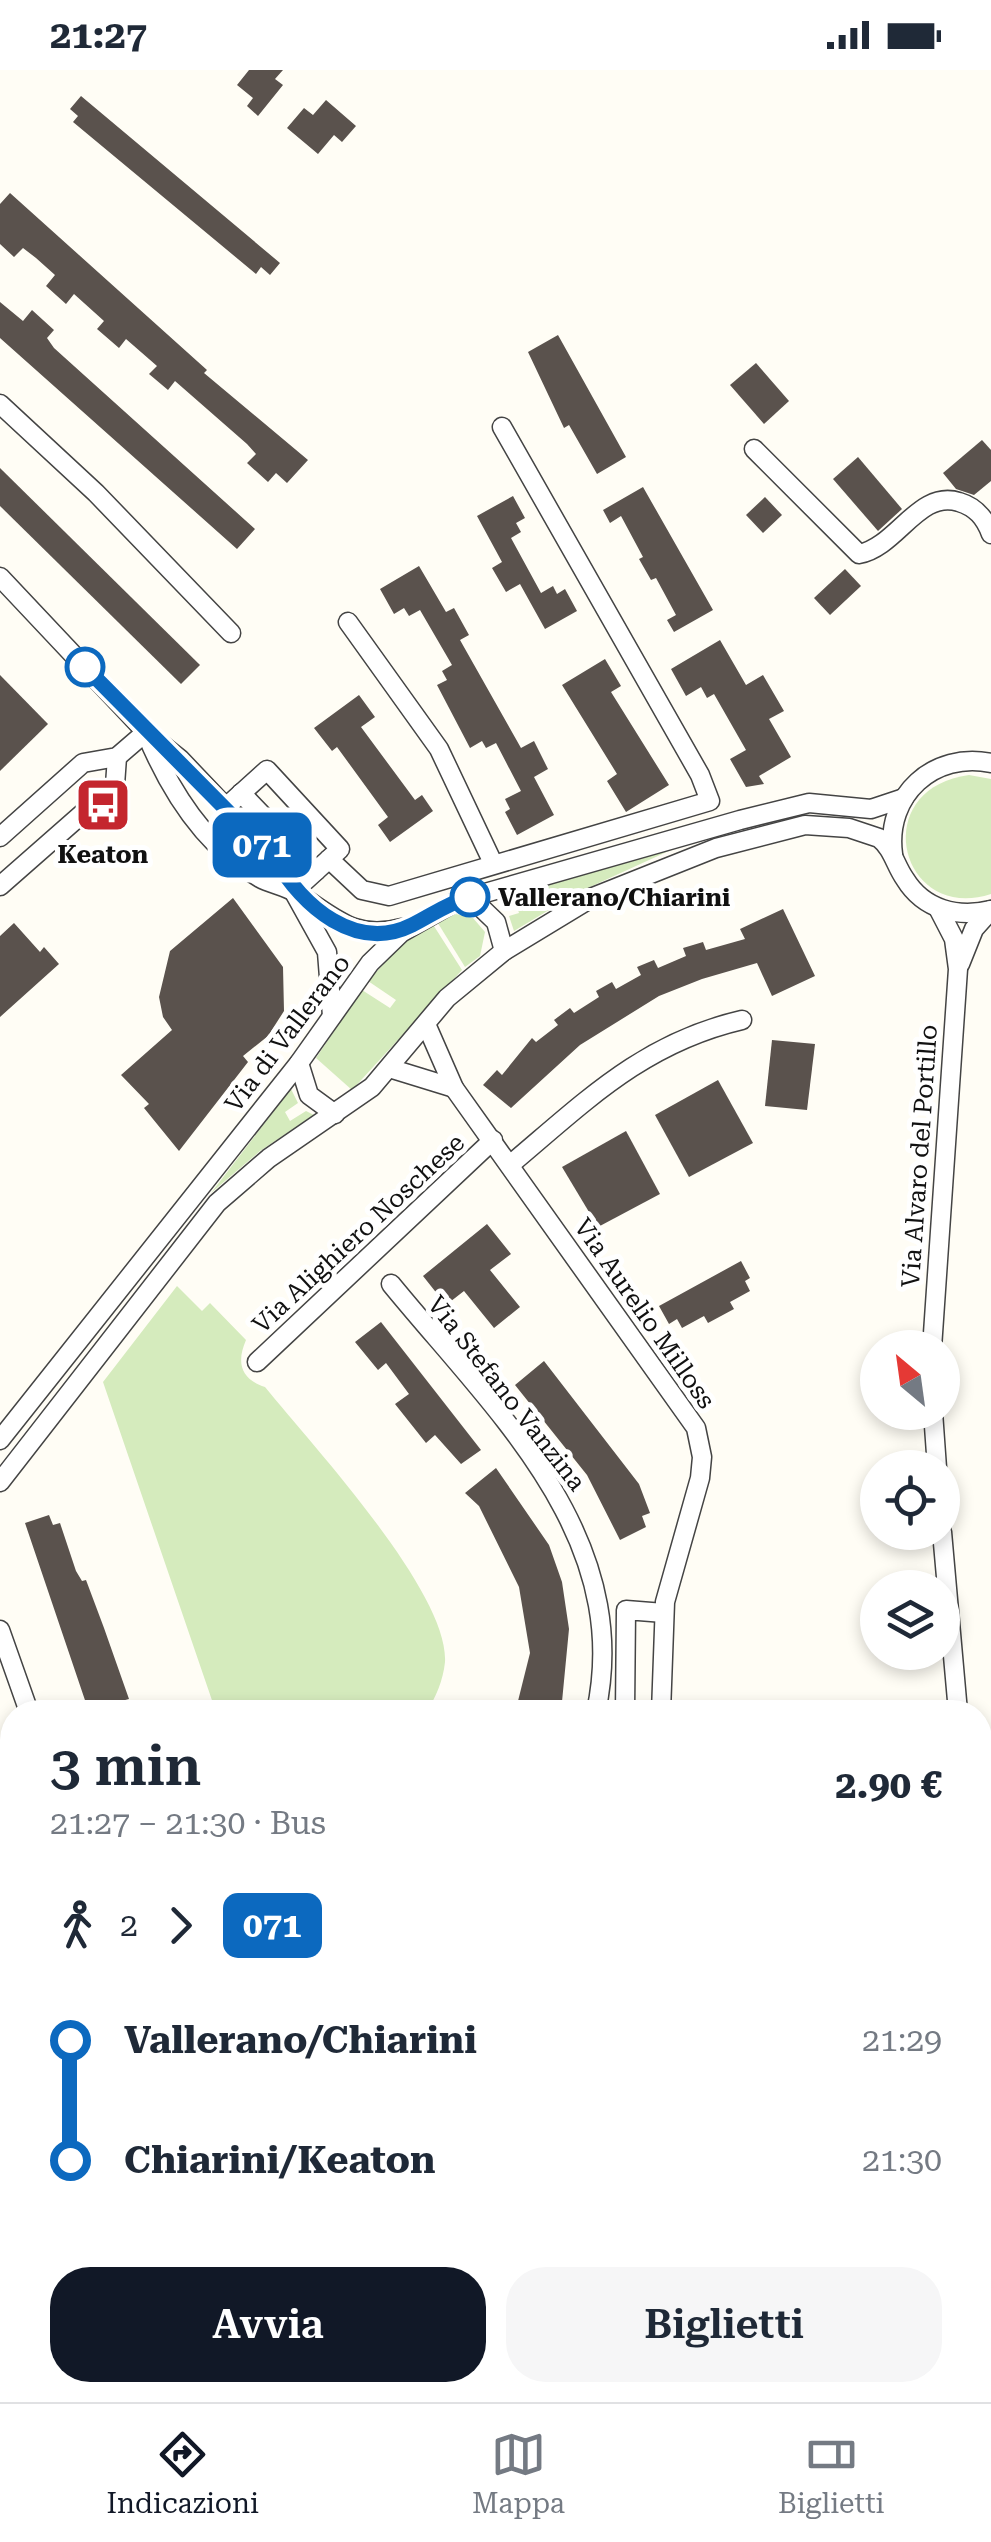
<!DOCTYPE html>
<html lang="it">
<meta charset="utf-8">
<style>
:root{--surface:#fff;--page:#f6f6f7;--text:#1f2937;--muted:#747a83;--line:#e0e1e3;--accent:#111827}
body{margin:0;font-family:"Roboto Serif",serif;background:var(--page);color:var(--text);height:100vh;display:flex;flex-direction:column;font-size:38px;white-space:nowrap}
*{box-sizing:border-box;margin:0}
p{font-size:32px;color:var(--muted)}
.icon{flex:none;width:55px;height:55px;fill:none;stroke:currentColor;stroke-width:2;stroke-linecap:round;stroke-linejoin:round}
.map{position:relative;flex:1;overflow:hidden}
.panel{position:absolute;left:0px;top:1630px;width:992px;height:702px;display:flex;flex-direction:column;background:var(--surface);border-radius:40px 40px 0 0;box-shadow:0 5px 15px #0003}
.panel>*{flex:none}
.badge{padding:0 20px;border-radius:15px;font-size:35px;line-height:65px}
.needle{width:65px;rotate:331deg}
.buttons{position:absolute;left:860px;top:1260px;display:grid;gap:20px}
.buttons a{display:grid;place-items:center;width:100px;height:100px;border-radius:50%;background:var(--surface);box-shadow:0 5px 15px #0003;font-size:50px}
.map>.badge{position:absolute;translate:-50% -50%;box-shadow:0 0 0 5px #fff}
.legs{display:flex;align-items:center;gap:15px;height:110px;padding:0 50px;font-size:32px}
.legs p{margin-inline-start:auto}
.headline{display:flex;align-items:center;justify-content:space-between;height:170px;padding:0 50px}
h1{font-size:55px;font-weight:600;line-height:75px}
.button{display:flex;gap:20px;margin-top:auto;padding:20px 50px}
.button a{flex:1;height:115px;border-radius:40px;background:var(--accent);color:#fff;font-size:40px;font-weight:600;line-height:115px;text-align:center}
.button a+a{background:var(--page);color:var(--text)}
ul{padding:0 50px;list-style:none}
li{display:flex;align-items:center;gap:35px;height:120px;font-size:38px}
li i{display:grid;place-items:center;width:15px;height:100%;margin:0 12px;background:currentColor}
li i::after{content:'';width:25px;height:25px;margin:-12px;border:8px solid;border-radius:50%;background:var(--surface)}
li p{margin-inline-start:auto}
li:first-child i{background:linear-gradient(#0000 50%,currentColor 0)}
li:last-child i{background:linear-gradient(currentColor 50%,#0000 0)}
.status{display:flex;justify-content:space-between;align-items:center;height:70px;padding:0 50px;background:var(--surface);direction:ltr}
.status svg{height:28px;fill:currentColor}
.tabs{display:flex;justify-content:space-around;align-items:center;height:140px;border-top:2px solid var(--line);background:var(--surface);font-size:28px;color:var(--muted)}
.tabs a{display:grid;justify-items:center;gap:5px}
.tabs .on{color:var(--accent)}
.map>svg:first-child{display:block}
.green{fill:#d5ebbd}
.pitch{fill:#e6f2cf}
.building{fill:#5a524d}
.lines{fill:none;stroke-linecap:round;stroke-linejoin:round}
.minor-casing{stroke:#444;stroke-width:21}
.minor{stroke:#fff;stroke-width:18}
.line-1-casing{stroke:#fff;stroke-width:22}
.line-1{stroke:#0c69bf;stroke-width:15}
.stop-1-dot{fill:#fff;stroke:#0c69bf;stroke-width:5}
.labels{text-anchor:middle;stroke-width:10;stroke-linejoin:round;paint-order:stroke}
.poi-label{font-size:25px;font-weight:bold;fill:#111;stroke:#fff}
.stop-label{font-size:25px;font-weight:bold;fill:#111;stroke:#fff;text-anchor:start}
.street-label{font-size:25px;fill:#111;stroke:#fff}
</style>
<div class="status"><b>21:27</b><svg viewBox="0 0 49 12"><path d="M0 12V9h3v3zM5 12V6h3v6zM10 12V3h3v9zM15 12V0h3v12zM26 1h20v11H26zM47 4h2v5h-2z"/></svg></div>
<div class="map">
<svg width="991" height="2332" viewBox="0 0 991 2332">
<rect width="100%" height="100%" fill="#fffdf5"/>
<g class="green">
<path d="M969,705L991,709V824C900,854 866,719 969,705Z"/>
<path d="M671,780L579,822L514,861L509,846L519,843L513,824Z"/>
<path d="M456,844L473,848L485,862L480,886L465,897L436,850Z"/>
<path d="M432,853L462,900L352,1020L316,988L362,920L390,938L396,930L368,911L400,876Z"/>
<path d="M291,1019L298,1033L285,1042L290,1051L306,1041L314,1045L260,1081L211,1123Z"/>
<path d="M177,1216L202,1241L210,1233L246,1270C236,1293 241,1309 265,1317C311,1374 449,1522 445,1592C443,1611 436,1626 427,1642H216L103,1312Z"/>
</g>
<path class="pitch" d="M991,1777V2332H883L886,2320H980V1876Z"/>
<g class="building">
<path d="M249,0H283L275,9L283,15L258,46L247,36L253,28L237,15Z"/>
<path d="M81,26L280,193L270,205L261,197L256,204L73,52L78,46L70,39Z"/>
<path d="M326,30L356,56L342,72L334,65L318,84L287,58L304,38L313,45Z"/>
<path d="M10,123L207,300L204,303L308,390L287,413L276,403L268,412L247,393L256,384L247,374L175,311L168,320L149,304L157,296L126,269L119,278L97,259L104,251L74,224L66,234L46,216L55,205L36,188L23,178L14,187L0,174V134Z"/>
<path d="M0,232L23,251L32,240L54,260L47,268L54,278L255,459L237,479L0,268Z"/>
<path d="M558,265L626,387L597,404L569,355L564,358L528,282Z"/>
<path d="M756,293L789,331L764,354L730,315Z"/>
<path d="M982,370L991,380V411L974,425L956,419L943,403Z"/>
<path d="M858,387L902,439L878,461L833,409Z"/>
<path d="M0,398L200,595L181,614L0,436Z"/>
<path d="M643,417L713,540L674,562L667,550L676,545L656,508L651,510L639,489L643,487L621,446L610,453L603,440Z"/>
<path d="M513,426L525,448L516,453L521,462L511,468L541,523L553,516L557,524L565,519L577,541L545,559L520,514L506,522L492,498L502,492L477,446Z"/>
<path d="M765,427L782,445L763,463L746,445Z"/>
<path d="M419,496L446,542L454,538L469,565L460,570L521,678L534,671L548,699L534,707L554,745L517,765L505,742L510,739L505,729L521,721L496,673L486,678L482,671L470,678L437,615L447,610L442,601L452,595L420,540L409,546L404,538L394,544L380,519Z"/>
<path d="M845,499L861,516L830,545L814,528Z"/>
<path d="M720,570L746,615L763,605L784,641L769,649L791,687L759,706L764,714L746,717L730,689L746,680L714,624L707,628L701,617L686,626L671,599Z"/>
<path d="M605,589L621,616L611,622L669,715L626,742L607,711L617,704L562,615Z"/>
<path d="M0,605L48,654L0,701Z"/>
<path d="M359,625L375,647L361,657L415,730L422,725L433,741L390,772L378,755L388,747L337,677L332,681L314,658Z"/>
<path d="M233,828L283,897L284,941L268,966L243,986L248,992L179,1081L144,1038L149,1034L121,1005L172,960L163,947L159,927L170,881Z"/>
<path d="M783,839L815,906L772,926L757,893L702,909L659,926L580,975L511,1038L483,1015L497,1000L502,1005L532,968L536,972L558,955L554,950L570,938L574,943L599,927L596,921L612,912L616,919L641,905L637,897L654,890L658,898L686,886L683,878L703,872L706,880L745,869L740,859Z"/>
<path d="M14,853L40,882L44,877L59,894L0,947V866Z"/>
<path d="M772,970L815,974L807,1040L765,1036Z"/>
<path d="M718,1010L753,1073L689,1107L655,1045Z"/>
<path d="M626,1061L660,1124L598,1157L562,1097Z"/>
<path d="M487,1154L511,1184L490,1200L520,1237L494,1258L464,1221L446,1235L423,1206Z"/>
<path d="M741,1191L750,1208L745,1211L750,1221L730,1232L734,1239L708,1253L704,1246L682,1258L677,1249L669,1254L659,1236Z"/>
<path d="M381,1252L481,1380L461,1394L435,1365L426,1373L395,1334L409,1324L386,1293L378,1300L355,1272Z"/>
<path d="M544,1291L639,1414L650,1443L642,1446L646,1457L620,1470L587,1405L515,1315Z"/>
<path d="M496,1398L549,1475L562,1512L569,1559L561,1642H540L517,1635L530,1583L519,1517L479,1436L465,1423Z"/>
<path d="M49,1445L53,1455L60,1453L76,1501L82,1511L86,1510L104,1558L129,1629L114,1633L117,1642H89L25,1453Z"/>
</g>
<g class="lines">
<g class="minor-casing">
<g id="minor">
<path d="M0,334L96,423L231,563"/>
<path d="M754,379L859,484C897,477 919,419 959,432C976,437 985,448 991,464"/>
<path d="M0,507L146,662L180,689L276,790L327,882L332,946"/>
<path d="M348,552L439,679L493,793"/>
<path d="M146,663C169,719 205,777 260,808C271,814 285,816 296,823C334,846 354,871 401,858"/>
<path d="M241,723L316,801"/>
<path d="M226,737L267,700L340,779L294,821"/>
<path d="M0,767L83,693L117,687L146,662"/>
<path d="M893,784C885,725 934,681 991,693"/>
<path d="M329,789L362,820L389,826L710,731L700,705L502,357"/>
<path d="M0,816L115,715L117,687"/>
<path d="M470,827L496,852L504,881"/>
<path d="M960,894L974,859L991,840"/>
<path d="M426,954L454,1018L696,1358L702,1387L700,1408L665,1532L661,1642"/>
<path d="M299,993L309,1025L335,1044"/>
<path d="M389,998L454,1018"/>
<path d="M511,1094C586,1031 643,973 742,950"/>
<path d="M391,1214C493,1339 634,1465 596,1642"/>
<path d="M932,1278L958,899L954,869L938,838"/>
<path d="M257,1292L493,1070"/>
<path d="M933,1342L937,1398"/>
<path d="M0,1370L299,993L370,893L401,863L457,831L740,750L809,733L871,739L904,728"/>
<path d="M0,1412L217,1133L269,1088L372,1017L447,928L504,881L593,827L716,778L805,755L849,758L879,768C893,779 895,795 905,809C924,840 958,848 991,840"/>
<path d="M942,1462L958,1642"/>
<path d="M0,1560L29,1642"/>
<path d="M625,1642L626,1540L664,1543"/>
<path d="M0,1891L12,1902"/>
<path d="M0,2131L12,2109"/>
<path d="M0,2169L12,2176"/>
<path d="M836,2332L840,2320"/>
</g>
</g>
<use href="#minor" class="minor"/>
</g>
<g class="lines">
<g class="line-1-casing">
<path id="line-1" d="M85,597L276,790C302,836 356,883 412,855C432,845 448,833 470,827"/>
</g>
<use href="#line-1" class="line-1"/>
</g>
<defs>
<g id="bus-square" transform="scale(2.875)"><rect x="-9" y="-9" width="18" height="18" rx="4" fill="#c4262e" stroke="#fff"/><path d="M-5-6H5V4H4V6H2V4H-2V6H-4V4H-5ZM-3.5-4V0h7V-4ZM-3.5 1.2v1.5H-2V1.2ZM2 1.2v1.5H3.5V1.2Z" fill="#fff"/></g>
</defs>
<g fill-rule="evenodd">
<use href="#bus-square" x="103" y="735"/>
</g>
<g class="stop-1-dot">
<circle cx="85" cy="597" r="18"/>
<circle cx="470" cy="827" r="18"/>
</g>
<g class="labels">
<g class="poi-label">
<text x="103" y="793">Keaton</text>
</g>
<g class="stop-label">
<text x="498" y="836">Vallerano/Chiarini</text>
</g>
<g class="street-label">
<text transform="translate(287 963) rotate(-53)" y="9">Via di Vallerano</text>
<text transform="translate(919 1086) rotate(-86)" y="9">Via Alvaro del Portillo</text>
<text transform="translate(358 1163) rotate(-43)" y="9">Via Alighiero Noschese</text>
<text transform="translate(645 1243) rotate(55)" y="9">Via Aurelio Milloss</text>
<text transform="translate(507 1323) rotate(52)" y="9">Via Stefano Vanzina</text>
</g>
</g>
</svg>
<div class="buttons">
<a><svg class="needle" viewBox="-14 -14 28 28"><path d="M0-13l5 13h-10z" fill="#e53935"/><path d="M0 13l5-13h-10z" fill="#747a83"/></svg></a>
<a><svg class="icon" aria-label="locate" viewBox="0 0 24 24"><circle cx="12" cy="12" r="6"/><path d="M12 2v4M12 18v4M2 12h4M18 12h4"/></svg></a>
<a><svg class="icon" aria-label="layers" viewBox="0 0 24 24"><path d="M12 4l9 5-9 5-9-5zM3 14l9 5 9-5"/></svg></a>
</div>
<b class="badge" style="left:262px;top:775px;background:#0c69bf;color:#fff">071</b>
<section class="panel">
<div class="headline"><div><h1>3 min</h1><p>21:27 – 21:30 · Bus</p></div><b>2.90 €</b></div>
<div class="legs"><svg class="icon" aria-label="walk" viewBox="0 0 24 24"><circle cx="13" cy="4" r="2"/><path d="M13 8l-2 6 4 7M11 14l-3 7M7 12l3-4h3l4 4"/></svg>2<svg class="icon" aria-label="forward" viewBox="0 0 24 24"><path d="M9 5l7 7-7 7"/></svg><b class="badge" style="background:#0c69bf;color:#fff">071</b></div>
<ul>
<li><i style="color:#0c69bf"></i><b>Vallerano/Chiarini</b><p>21:29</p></li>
<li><i style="color:#0c69bf"></i><b>Chiarini/Keaton</b><p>21:30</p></li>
</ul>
<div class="button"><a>Avvia</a><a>Biglietti</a></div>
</section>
</div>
<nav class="tabs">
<a class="on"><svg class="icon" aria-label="directions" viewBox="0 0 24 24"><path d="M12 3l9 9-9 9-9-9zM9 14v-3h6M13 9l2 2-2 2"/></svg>Indicazioni</a>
<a><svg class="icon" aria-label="map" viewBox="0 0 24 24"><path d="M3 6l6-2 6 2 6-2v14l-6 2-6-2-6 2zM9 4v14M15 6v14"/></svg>Mappa</a>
<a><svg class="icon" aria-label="tickets" viewBox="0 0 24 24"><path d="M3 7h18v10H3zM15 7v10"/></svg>Biglietti</a>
</nav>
